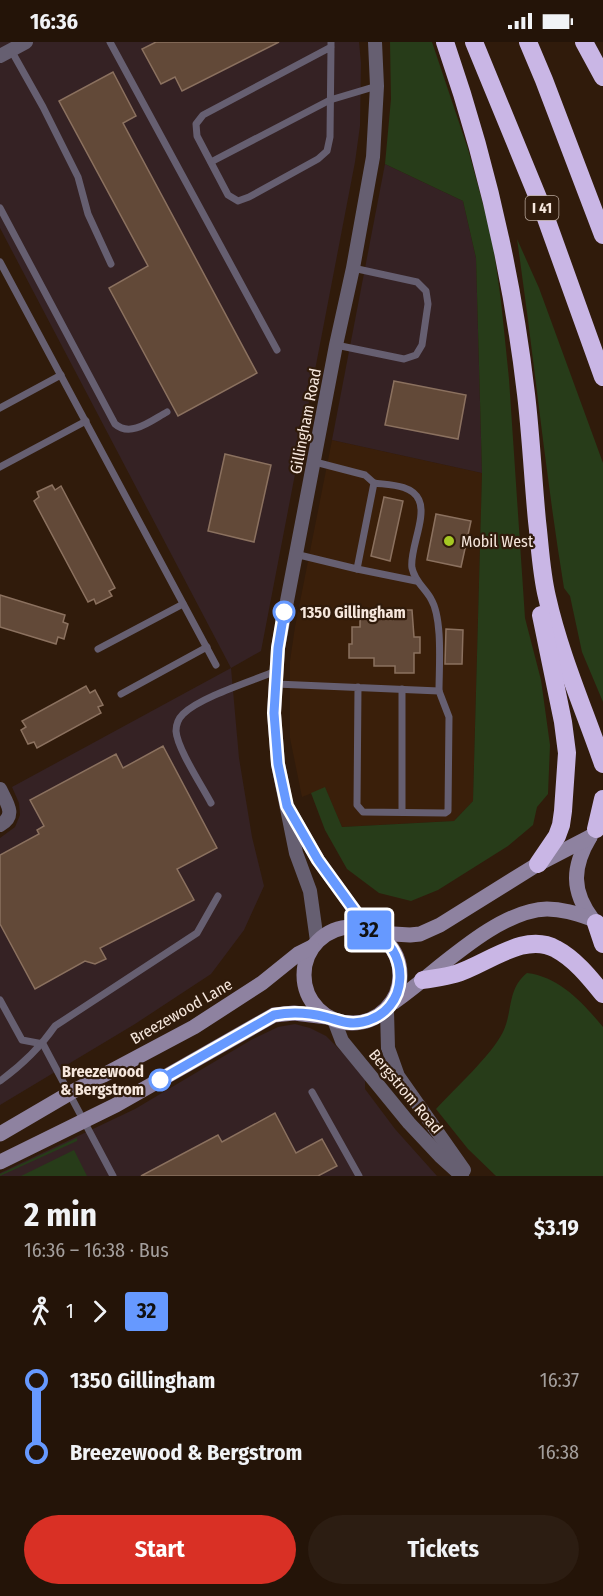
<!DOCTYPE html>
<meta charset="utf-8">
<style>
:root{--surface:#241408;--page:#2c1d12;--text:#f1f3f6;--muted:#a39e9c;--accent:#d93025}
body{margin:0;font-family:"Fira Sans Condensed",sans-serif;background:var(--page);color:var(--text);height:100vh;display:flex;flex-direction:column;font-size:22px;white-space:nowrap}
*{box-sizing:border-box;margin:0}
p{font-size:20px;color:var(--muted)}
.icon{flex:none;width:33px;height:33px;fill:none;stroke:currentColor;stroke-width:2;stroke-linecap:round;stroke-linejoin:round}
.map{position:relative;height:1134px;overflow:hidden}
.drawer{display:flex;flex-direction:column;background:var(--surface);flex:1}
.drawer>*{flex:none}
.badge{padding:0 12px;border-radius:4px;font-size:21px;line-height:39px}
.map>.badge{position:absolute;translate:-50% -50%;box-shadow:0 0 0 3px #fff}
.legs{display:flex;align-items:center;gap:9px;height:66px;padding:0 24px;font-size:20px}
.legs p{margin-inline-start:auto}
.summary{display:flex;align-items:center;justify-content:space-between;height:102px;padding:0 24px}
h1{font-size:33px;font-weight:700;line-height:45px}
.primary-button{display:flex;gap:12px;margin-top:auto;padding:12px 24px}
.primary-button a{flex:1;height:69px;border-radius:36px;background:var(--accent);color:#fff;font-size:24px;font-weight:700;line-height:69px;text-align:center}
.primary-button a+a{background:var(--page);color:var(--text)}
ul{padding:0 24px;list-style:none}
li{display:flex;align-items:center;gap:21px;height:72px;font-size:22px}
li i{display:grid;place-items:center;width:9px;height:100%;margin:0 8px;background:currentColor}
li i::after{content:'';width:15px;height:15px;margin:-8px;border:4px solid;border-radius:50%;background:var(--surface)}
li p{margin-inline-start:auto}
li:first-child i{background:linear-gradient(#0000 50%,currentColor 0)}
li:last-child i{background:linear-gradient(currentColor 50%,#0000 0)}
.status{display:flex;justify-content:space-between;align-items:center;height:42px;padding:0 30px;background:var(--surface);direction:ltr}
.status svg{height:16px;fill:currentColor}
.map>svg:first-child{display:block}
.built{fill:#3a1f0a}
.industrial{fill:#352224}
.green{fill:#273c19}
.building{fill:#624938;stroke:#8b715f;stroke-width:1.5}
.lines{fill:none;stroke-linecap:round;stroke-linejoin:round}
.service{stroke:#665f71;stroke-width:7}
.minor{stroke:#665f71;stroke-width:14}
.secondary{stroke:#8e82a0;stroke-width:15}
.motorway{stroke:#c9b6e5;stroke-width:18}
.line-1-casing{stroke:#fff;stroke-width:14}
.line-1{stroke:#69f;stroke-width:9}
.poi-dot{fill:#a5c823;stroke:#301b0b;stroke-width:2}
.stop-1-dot{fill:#fff;stroke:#69f;stroke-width:3}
.labels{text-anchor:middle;stroke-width:4.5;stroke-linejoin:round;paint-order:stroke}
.shield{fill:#301b0b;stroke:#bbaa9e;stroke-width:1.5}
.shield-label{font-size:15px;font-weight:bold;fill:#f6e7dd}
.street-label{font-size:16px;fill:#f6e7dd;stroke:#301b0b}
.poi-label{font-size:16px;fill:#f6e7dd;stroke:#301b0b;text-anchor:start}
.stop-label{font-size:16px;font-weight:bold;fill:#f6e7dd;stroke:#301b0b;text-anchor:start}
</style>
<div class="status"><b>16:36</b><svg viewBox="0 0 49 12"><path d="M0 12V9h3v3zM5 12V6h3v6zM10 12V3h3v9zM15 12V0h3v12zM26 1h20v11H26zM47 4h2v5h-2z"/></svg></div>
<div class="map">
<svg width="603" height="1134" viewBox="0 0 603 1134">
<rect width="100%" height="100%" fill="#301b0b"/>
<path class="built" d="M332,398L482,431L473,759L454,779L342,785L325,746L302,755L290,696V619L295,585Z"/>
<g class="industrial">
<path d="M0,0H359L361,21L360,84L355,120L261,609L231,626L239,716L252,795L264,844L244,888L211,932L135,982L0,1063V796L15,785L20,773L19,761L12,745L231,626L0,186Z"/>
<path d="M385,122L463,159L476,216L482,431L332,398Z"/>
<path d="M295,982L310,986L326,994L343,1011L365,1038V1047L395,1087L437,1134H0V1131L135,1067L251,998L278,985Z"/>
</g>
<g class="green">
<path d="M390,0H432L468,107L492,195L501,259L509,337L525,576L541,638L550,703L548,752L537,765L533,783L508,804L438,848L411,859L379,851L347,827L325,788L311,751L325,745L342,785L454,779L473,759L482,431L476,216L463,159L385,122L391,57Z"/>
<path d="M517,197L539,246L603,421V660L582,610L570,554L564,546C545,430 534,314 517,197Z"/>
<path d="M527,931C560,935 583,961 603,985V1134H496L468,1107L436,1067C455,1046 491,1014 503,990C513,969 507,947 527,931Z"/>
<path d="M77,1096V1099L0,1134V1132Z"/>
<path d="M74,1108L87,1134H21Z"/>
</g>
<g class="building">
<path d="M156,0H279L182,49L175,35L161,42L142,7Z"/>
<path d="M113,30L136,74L123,81L257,331L178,374L109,246L148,224L59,59Z"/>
<path d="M394,339L466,353L458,397L385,383Z"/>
<path d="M225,412L271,423L254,500L208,489Z"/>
<path d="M52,443L55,448L61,444L115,546L109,549L112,554L96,562L94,557L88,560L34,459L39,455L37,450Z"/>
<path d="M384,455L403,459L390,519L371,514Z"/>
<path d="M436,472L471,479L461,525L427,518Z"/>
<path d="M0,553L65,573L63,580L68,582L64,597L58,595L56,602L0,585Z"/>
<path d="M360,568H412L414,595H420V611H414V631H395V624H374V616H349V602H352V585H360Z"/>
<path d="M446,587L463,588L462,622H445Z"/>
<path d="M86,644L90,651L95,648L103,663L98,665L101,671L37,706L34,700L28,702L21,688L26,685L22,679Z"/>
<path d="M163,704L217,806L177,827L194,858L100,906L106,917L95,922L85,919L35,947L0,882V813L39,792L37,788L44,784L30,758L116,712L123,726Z"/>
<path d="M275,1071L296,1111L322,1097L337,1124L318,1134H141L218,1093L222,1100Z"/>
</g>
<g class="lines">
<g class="service">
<path d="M110,0L277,308"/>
<path d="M331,5L203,73L196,82L197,94L228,153L238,159L249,155L318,117L327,109L330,95L331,5V0"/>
<path d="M11,8L43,65L78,135L88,172L111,222"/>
<path d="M211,120L330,58L377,44"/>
<path d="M0,166L115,382C131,396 152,378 167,370"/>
<path d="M0,220L216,623"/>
<path d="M336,303L404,317L416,313L422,303L428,262L426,249L417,240L353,226"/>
<path d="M0,366L61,333"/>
<path d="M0,425L86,379"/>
<path d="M374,441C388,443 412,442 419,458C427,475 409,509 412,526C415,540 425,546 431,557C443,577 439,625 439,649"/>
<path d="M295,512L357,527L374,441L365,433L315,420"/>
<path d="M357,527L416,539"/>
<path d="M98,607L183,562"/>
<path d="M276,642L439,649L449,675L448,769L445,771L363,770L357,763L358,645"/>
<path d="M402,647V770"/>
<path d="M121,652L207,605"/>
<path d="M211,761C202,744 177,706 176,689C176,682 178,677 183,672C200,655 252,639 276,629"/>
<path d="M0,958L22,998L43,1002L113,1134"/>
<path d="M0,1039C22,1023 39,1007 55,984L197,891L218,854"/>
<path d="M312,1050L359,1134"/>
</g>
<g class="minor">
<path d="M0,14L26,0"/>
<path d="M0,747C7,761 17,774 0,783"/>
<path d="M291,771L318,818L368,887"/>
<path d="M317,899L310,849L296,811L278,722L274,671L278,606L336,303L353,226L373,115L377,44L375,0"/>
<path d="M387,969L388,1006L398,1034L464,1128"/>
<path d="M334,978L342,999L409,1081L440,1114L462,1134"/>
</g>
<g class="secondary">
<path d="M590,795C572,825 571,849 593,878"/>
<circle cx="352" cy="933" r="48"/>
<path d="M377,891L410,893L420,892L440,883L538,822L590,795"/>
<path d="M394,960C435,932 496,868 547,867C563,867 577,872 592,877"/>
<path d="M0,1092L70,1051L194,985L262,941L298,912L312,905"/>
<path d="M0,1120L116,1063L274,973L294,971L327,975"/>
</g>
<g class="motorway">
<path d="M445,0C485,115 512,232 526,352C531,394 533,437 537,479C540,504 541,530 547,555C560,613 584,667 603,722"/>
<path d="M474,0L543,168L603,335"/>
<path d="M528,0L544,38L603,193"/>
<path d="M584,0L603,35"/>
<path d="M596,787L603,757"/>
<path d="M538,822L557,794L561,783L563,769L567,711L563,680L541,573"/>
<path d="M596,881L603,902"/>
<path d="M423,938C434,936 445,935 455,932C486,923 524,889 556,907C575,917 590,936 603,952"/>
</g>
</g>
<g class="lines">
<g class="line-1-casing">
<path id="line-1" d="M160,1038L274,973C290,970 310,971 326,975C338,978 348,983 362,980C411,970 412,905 368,887L318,818L287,764L278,722L274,671L278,606L284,570"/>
</g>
<use href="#line-1" class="line-1"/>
</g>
<circle class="poi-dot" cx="449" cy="499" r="6"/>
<g class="stop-1-dot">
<circle cx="284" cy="570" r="10"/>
<circle cx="160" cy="1038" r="10"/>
</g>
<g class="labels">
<rect class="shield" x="525.5" y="154" width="33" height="24" rx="4.5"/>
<g class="shield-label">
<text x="542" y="171">I 41</text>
</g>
<g class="street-label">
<text transform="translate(305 379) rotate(-79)" y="6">Gillingham Road</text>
<text transform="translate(181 969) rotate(-30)" y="6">Breezewood Lane</text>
<text transform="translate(406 1049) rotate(50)" y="6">Bergstrom Road</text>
</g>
<g class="poi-label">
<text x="461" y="505">Mobil West</text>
</g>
<g class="stop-label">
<text x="300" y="576">1350 Gillingham</text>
<text x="144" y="1035" text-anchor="end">Breezewood<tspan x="144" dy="18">&amp; Bergstrom</tspan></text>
</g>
</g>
</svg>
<b class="badge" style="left:369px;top:888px;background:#69f;color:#111">32</b>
</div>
<section class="drawer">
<div class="summary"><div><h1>2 min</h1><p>16:36 – 16:38 · Bus</p></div><b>$3.19</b></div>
<div class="legs"><svg class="icon" aria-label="walk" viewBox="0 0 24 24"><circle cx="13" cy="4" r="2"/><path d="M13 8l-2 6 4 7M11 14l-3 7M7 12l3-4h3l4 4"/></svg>1<svg class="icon" aria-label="forward" viewBox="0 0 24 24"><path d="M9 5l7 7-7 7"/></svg><b class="badge" style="background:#69f;color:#111">32</b></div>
<ul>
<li><i style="color:#69f"></i><b>1350 Gillingham</b><p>16:37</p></li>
<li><i style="color:#69f"></i><b>Breezewood &amp; Bergstrom</b><p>16:38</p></li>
</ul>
<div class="primary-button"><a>Start</a><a>Tickets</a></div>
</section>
